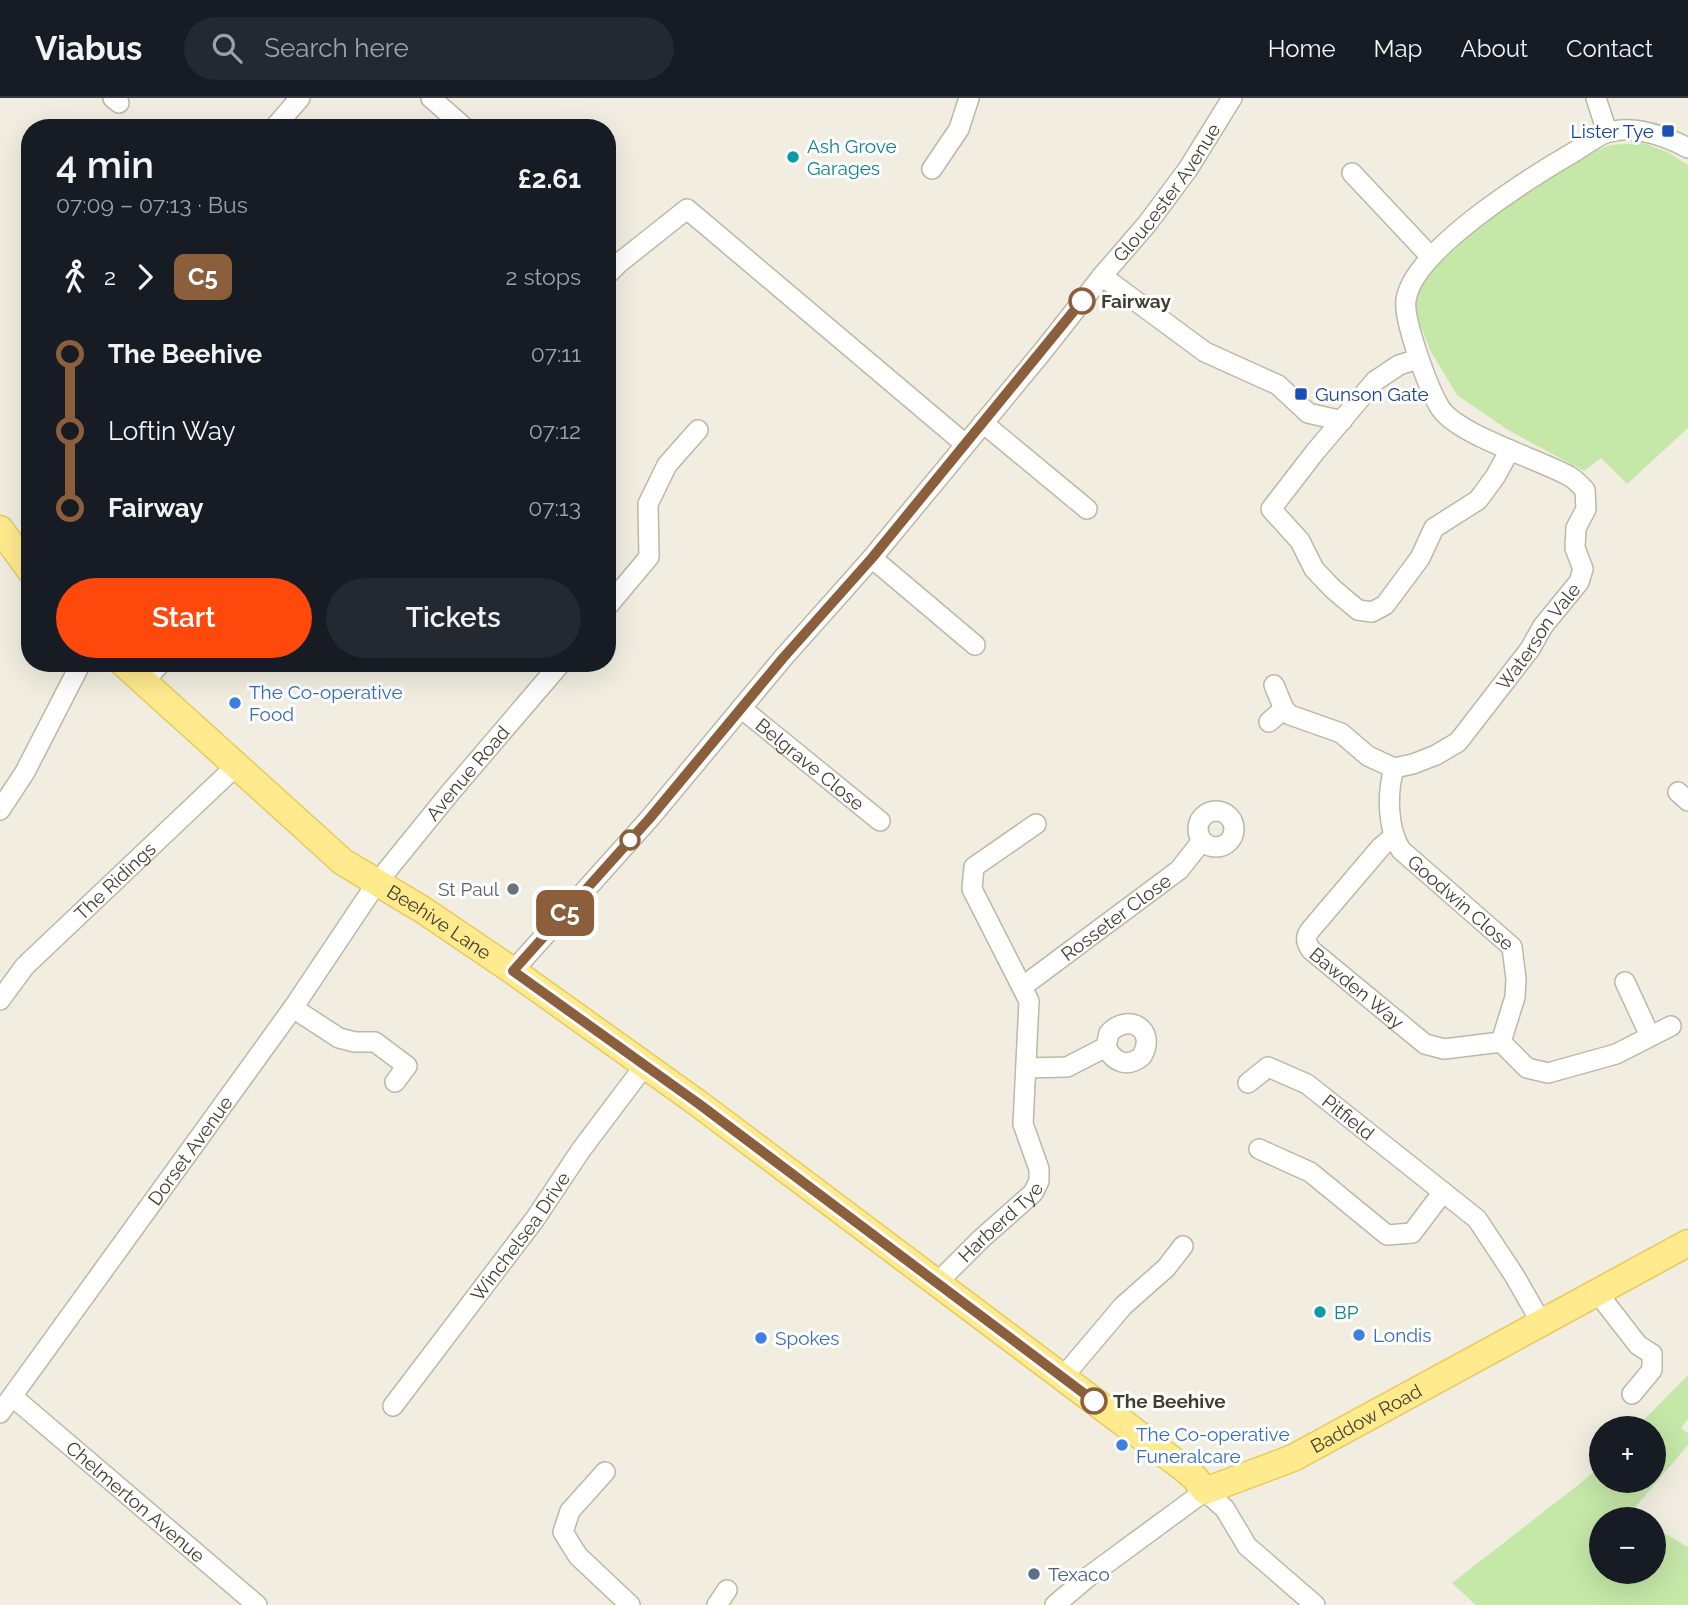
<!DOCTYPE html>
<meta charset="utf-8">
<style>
:root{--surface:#171b24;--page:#242831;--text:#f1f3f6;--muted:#9ea1a6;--line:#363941;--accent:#ff480b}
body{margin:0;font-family:Raleway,sans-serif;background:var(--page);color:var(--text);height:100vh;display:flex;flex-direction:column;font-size:26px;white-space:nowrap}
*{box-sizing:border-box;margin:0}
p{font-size:23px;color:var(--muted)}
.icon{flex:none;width:38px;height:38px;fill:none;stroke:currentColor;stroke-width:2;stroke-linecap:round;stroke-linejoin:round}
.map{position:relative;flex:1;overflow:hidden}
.details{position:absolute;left:21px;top:21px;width:595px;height:553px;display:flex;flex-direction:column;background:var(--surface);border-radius:28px;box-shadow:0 7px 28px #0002}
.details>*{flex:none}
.badge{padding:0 14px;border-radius:10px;font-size:24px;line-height:46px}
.controls{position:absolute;left:1589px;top:1318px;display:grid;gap:14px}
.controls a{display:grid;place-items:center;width:77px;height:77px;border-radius:50%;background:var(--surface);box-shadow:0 7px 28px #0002;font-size:35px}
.map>.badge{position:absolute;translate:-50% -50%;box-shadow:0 0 0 4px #fff}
.legs{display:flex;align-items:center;gap:10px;height:77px;padding:0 35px;font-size:23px}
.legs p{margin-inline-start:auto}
.summary{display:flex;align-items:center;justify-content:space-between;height:119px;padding:0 35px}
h1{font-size:38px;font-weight:600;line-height:52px}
.button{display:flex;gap:14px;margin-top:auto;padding:14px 35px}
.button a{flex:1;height:80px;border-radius:42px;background:var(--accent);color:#fff;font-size:28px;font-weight:600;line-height:80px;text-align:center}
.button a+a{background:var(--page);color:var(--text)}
ul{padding:0 35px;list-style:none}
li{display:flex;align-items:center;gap:24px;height:77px;font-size:26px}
li i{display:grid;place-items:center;width:10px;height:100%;margin:0 9px;background:currentColor}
li i::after{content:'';width:18px;height:18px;margin:-9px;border:5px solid;border-radius:50%;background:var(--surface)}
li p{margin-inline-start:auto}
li:first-child i{background:linear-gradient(#0000 50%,currentColor 0)}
li:last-child i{background:linear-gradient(currentColor 50%,#0000 0)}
header{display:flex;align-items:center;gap:42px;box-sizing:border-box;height:98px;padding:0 35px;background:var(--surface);border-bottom:2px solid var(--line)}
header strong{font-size:33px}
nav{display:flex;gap:38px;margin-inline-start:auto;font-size:24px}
.search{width:490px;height:63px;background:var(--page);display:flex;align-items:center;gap:18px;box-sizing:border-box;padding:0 24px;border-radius:38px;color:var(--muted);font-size:26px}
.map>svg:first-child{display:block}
.green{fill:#c5e7a8}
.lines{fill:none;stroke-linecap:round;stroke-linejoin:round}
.minor-casing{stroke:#bdb7a4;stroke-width:22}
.major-casing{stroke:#e6ca5b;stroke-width:29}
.minor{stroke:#fff;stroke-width:19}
.major{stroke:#ffea8d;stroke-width:26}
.line-1-casing{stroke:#fff;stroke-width:16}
.line-1{stroke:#8b5e3c;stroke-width:10}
.transit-dot{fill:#1a4fb4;stroke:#fff;stroke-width:2.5}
.culture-dot{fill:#0f9aa8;stroke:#fff;stroke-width:2.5}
.stop-1-dot{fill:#fff;stroke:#8b5e3c;stroke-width:3.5}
.shop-dot{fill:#3f7fe0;stroke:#fff;stroke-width:2.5}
.worship-dot{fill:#6b7280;stroke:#fff;stroke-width:2.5}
.service-dot{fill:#5c6f8a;stroke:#fff;stroke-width:2.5}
.labels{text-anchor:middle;stroke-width:6;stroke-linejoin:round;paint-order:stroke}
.transit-label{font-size:19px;fill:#164399;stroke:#fff;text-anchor:end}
.culture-label{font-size:19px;fill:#0d838f;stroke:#fff;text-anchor:start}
.street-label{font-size:19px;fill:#433e32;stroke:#fff}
.stop-label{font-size:19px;font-weight:bold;fill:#433e32;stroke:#fff;text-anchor:start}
.shop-label{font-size:19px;fill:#366cbe;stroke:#fff;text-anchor:start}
.worship-label{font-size:19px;fill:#5b616d;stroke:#fff;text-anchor:end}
.service-label{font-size:19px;fill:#4e5e75;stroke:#fff;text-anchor:start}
</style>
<header>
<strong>Viabus</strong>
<div class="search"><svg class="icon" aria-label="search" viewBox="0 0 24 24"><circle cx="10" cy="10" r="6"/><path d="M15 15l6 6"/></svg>Search here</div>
<nav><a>Home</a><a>Map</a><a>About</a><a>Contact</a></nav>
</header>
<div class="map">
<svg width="1688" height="1507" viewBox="0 0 1688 1507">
<rect width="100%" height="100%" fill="#f1eee1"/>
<g class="green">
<path d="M1643,45L1667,54L1688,67V330L1627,386L1601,360L1584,373L1508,332L1457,297L1430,252L1416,216L1417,193L1433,172L1495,113L1588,55L1611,47Z"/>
<path d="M1688,1277V1321L1681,1330L1688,1335V1347L1631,1414L1641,1421H1601V1474H1654V1429L1688,1449V1507H1476L1452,1485L1587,1380L1601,1366V1382H1654V1330H1636Z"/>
</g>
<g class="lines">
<g class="minor-casing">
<g id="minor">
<path d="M113,0L119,5"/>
<path d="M431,0L465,30"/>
<path d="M1596,0L1607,34"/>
<path d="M274,30L300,0"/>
<path d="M932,71L959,31L969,0"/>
<path d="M1352,75L1431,159"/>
<path d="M607,177L619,165L687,111L965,346"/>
<path d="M1102,178L1205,254L1278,287L1308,315L1342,323"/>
<path d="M1418,261L1399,267L1375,283L1315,354L1271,411L1300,443L1314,471L1333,491L1358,512L1372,514L1385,507L1420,460L1434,430L1478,402L1495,379L1510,352"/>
<path d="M983,325L1087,411"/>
<path d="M872,460L975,547"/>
<path d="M607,509L649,459L648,406L667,367L698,332"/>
<path d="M143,584L161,565"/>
<path id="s1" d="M1274,587L1284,611L1290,617L1341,635L1368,658L1394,670L1413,666L1436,657L1458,644L1530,551L1543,528L1579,484L1583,471L1575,450L1576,430L1586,411L1585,392C1580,387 1575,381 1569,378C1539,361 1454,336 1439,308C1428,289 1403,222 1406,202C1413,152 1531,79 1574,54C1584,48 1595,39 1606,35C1632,26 1665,38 1688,50"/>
<path id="s2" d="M741,610L880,723"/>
<path d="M1269,624L1284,611"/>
<path id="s3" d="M1394,670C1387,695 1387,730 1401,752L1512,849L1516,881L1515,899L1501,944L1527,970L1548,975L1616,956L1671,928"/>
<path d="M1678,694L1688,703"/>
<path d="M0,712L25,674L81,565"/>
<circle cx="1216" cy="731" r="18"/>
<path id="s4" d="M1393,739L1381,749L1312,830C1305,838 1305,843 1311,852L1425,946L1444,951L1501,944"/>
<path id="s5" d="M513,873L650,720L783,560L872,460L1043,253L1102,178L1147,126L1188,71L1232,0"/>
<path d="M1625,884L1650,938"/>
<path id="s6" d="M1022,889L1179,772L1202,743"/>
<path id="s7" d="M0,902L25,868L236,668"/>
<path d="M293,910L339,940L355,944H375L407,968L395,984"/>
<path d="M1026,970L1067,969L1106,949C1114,965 1128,970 1142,958C1157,932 1129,914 1109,935L1106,949"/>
<path id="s8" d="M1248,985L1268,969L1307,986L1477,1121L1514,1177L1541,1224"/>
<path d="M1259,1051L1310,1074L1387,1137L1412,1135L1443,1094"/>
<path id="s9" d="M937,1185L981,1141L1033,1095L1039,1083V1071L1023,1026L1029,903L972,791L974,769L1036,726"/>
<path d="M1596,1193L1638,1247L1652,1256V1272L1632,1296"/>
<path d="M1063,1279L1123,1208L1166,1170L1183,1148"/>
<path id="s10" d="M13,1299L257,1507"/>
<path id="s11" d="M393,1308L535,1121L581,1052L645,967"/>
<path id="s12" d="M0,1315L293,910L376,786L449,696L561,565"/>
<path d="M605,1374L570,1413L563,1434L578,1458L630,1507"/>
<path d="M717,1507L727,1492"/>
<path d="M1055,1507L1088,1479L1205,1393L1225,1411L1247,1448L1315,1507"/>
</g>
</g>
<g class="major-casing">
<g id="major">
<path d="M0,431L30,472"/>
<path id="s13" d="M123,565L343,764L423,812L513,873L699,1006L1182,1369L1194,1379L1205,1393L1293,1360L1688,1145"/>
</g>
</g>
<use href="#minor" class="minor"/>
<use href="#major" class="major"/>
</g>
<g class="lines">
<g class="line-1-casing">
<path id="line-1" d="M1082,203L872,460L783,560L650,720L513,873L699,1006L1094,1303"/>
</g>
<use href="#line-1" class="line-1"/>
</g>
<g class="transit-dot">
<rect x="1661" y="26" width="14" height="14" rx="3.5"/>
<rect x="1294" y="289" width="14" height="14" rx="3.5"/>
</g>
<g class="culture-dot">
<circle cx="793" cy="59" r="7"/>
<circle cx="1320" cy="1214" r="7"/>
</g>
<g class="stop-1-dot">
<circle cx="1082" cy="203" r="12"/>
<circle cx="630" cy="742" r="9"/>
<circle cx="1094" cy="1303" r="12"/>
</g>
<g class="shop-dot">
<circle cx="235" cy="605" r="7"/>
<circle cx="1359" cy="1237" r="7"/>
<circle cx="761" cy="1240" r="7"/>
<circle cx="1122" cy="1347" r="7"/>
</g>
<circle class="worship-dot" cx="513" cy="791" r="7"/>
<circle class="service-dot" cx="1034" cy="1476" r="7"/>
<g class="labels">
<g class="transit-label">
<text x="1654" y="40">Lister Tye</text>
<text x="1315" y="303" text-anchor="start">Gunson Gate</text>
</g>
<g class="culture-label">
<text x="807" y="55">Ash Grove<tspan x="807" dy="22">Garages</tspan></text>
<text x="1334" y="1221">BP</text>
</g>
<g class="street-label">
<text dy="7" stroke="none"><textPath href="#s5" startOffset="1017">Gloucester Avenue</textPath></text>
<text dy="7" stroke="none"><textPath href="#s1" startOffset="355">Waterson Vale</textPath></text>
<text dy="7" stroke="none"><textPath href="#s2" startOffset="89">Belgrave Close</textPath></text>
<text dy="7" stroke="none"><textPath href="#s12" startOffset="793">Avenue Road</textPath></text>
<text dy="7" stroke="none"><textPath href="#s7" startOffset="166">The Ridings</textPath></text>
<text dy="7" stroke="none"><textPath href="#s3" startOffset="164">Goodwin Close</textPath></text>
<text dy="7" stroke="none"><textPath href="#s6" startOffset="117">Rosseter Close</textPath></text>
<text dy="7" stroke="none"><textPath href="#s13" startOffset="410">Beehive Lane</textPath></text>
<text dy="7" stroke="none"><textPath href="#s4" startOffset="206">Bawden Way</textPath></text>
<text dy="7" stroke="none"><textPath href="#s8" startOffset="121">Pitfield</textPath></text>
<text dy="7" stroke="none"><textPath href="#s12" startOffset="324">Dorset Avenue</textPath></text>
<text dy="7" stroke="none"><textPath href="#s9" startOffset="88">Harberd Tye</textPath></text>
<text dy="7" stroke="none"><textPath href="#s11" startOffset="212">Winchelsea Drive</textPath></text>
<text dy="7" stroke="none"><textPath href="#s13" startOffset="1542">Baddow Road</textPath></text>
<text dy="7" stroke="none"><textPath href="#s10" startOffset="161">Chelmerton Avenue</textPath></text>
</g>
<g class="stop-label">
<text x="1101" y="210">Fairway</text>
<text x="1113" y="1310">The Beehive</text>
</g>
<g class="shop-label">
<text x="249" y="601">The Co-operative<tspan x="249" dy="22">Food</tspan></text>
<text x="1373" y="1244">Londis</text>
<text x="775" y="1247">Spokes</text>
<text x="1136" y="1343">The Co-operative<tspan x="1136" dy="22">Funeralcare</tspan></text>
</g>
<g class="worship-label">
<text x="499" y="798">St Paul</text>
</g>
<g class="service-label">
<text x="1048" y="1483">Texaco</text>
</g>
</g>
</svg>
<div class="controls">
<a>+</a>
<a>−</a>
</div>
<b class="badge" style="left:565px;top:815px;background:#8b5e3c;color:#fff">C5</b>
<section class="details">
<div class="summary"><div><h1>4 min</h1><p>07:09 – 07:13 · Bus</p></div><b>£2.61</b></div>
<div class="legs"><svg class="icon" aria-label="walk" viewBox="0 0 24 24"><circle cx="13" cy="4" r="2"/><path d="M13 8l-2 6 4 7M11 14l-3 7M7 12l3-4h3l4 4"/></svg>2<svg class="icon" aria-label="forward" viewBox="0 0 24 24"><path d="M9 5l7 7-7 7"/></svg><b class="badge" style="background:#8b5e3c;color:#fff">C5</b><p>2 stops</p></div>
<ul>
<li><i style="color:#8b5e3c"></i><b>The Beehive</b><p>07:11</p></li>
<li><i style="color:#8b5e3c"></i><span>Loftin Way</span><p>07:12</p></li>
<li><i style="color:#8b5e3c"></i><b>Fairway</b><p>07:13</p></li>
</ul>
<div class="button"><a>Start</a><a>Tickets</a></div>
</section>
</div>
